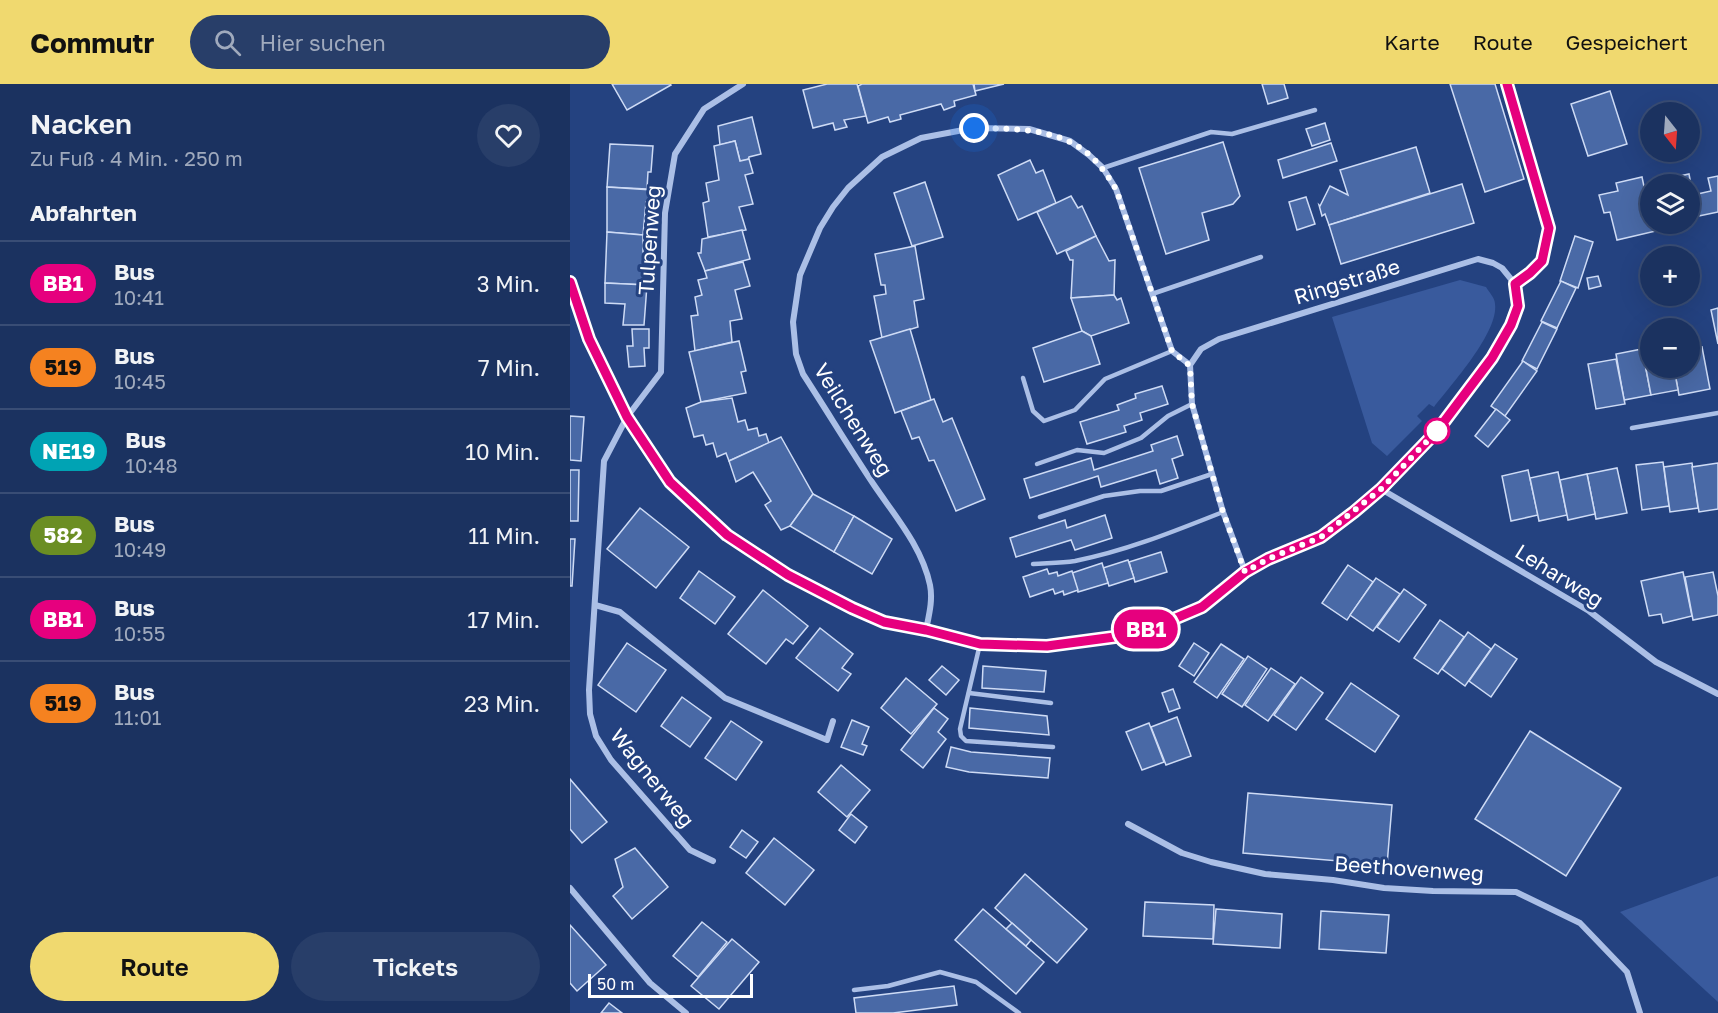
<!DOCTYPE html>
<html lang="de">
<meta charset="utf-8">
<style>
:root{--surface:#1b3260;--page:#283e69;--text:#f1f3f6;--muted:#a0aabd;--line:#394d75;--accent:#f0d96f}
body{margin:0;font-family:"Golos Text",sans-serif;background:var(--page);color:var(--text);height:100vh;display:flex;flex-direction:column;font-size:22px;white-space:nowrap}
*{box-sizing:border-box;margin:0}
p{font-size:20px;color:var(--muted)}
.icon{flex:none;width:33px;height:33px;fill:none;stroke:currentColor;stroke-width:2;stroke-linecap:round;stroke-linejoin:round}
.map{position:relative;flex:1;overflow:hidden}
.side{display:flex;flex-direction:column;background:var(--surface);width:570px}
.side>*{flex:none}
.badge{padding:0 12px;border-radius:20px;font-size:21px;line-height:39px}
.needle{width:39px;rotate:163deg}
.buttons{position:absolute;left:1070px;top:18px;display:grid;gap:12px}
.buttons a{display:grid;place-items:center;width:60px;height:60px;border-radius:50%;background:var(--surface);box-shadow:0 6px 24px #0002,0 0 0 2px var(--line);font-size:30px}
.scale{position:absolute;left:18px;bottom:15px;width:165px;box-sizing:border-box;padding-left:6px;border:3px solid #fff;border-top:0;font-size:16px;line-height:21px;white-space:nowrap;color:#fff;-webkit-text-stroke:4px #244280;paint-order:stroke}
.you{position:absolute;width:30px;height:30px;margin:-15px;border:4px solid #fff;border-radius:50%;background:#1a73e8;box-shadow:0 0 0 9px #1a73e833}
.map>.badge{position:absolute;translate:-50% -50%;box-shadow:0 0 0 3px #fff}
h2{padding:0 30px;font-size:22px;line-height:54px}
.round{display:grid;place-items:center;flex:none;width:63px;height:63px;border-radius:32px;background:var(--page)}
.headline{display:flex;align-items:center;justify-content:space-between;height:102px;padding:0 30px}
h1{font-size:28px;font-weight:600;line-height:45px}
.action{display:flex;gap:12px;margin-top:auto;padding:12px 30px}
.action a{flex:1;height:69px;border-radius:36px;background:var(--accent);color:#111;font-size:24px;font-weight:600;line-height:69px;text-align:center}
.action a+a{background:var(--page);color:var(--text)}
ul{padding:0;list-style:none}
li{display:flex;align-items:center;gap:18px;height:84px;padding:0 30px;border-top:2px solid var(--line)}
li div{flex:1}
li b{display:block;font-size:22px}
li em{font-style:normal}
li .badge{min-width:66px;font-weight:700;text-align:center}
header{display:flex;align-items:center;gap:36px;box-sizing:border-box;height:84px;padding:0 30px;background:var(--accent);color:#111}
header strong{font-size:28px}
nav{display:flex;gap:33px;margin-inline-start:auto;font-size:21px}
.search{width:420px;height:54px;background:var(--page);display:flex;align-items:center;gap:15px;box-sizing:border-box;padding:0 21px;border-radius:33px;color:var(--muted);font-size:22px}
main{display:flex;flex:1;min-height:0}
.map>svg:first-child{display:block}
.green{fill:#395a9d}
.building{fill:#4969a6;stroke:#cedbf5;stroke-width:1.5}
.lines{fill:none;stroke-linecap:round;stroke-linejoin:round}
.lane{stroke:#abbfe6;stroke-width:4.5}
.street{stroke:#abbfe6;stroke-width:6}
.line-casing{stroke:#fff;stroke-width:14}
.line{stroke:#e6007e;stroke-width:9}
.walk{stroke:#fff;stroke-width:6;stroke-dasharray:0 10.8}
.stop-dot{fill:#fff;stroke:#e6007e;stroke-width:3}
.labels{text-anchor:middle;stroke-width:6;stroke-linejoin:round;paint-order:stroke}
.street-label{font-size:21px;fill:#fff;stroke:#244280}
</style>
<header>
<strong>Commutr</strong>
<div class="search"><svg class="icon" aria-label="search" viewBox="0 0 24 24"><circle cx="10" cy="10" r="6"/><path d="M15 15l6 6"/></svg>Hier suchen</div>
<nav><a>Karte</a><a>Route</a><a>Gespeichert</a></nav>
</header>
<main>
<section class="side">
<div class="headline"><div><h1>Nacken</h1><p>Zu Fuß · 4 Min. · 250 m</p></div><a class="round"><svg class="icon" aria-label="heart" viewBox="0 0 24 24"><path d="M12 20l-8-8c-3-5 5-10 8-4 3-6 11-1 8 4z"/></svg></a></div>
<h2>Abfahrten</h2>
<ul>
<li><span class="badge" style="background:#e6007e;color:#fff">BB1</span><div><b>Bus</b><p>10:41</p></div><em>3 Min.</em></li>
<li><span class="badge" style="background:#f58220;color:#111">519</span><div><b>Bus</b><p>10:45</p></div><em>7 Min.</em></li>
<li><span class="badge" style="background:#00a3b4;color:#fff">NE19</span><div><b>Bus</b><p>10:48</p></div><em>10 Min.</em></li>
<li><span class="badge" style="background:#6b8e23;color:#fff">582</span><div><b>Bus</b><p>10:49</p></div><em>11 Min.</em></li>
<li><span class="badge" style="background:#e6007e;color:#fff">BB1</span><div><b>Bus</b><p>10:55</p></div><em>17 Min.</em></li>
<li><span class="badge" style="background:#f58220;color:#111">519</span><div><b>Bus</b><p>11:01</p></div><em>23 Min.</em></li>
</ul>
<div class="action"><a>Route</a><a>Tickets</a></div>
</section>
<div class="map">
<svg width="1148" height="929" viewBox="0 0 1148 929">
<rect width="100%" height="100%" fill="#244280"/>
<g class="green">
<path d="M890,196L916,203C919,208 925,214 925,220C929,248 881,301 864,323L859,320L847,332L852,337L817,372L802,359L762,233Z"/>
<path d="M1148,792V918L1050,828Z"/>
</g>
<g class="building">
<path d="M42,0H100L101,1L57,26Z"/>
<path d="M257,0H287L296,32L274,36L277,43L265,46L263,39L243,44L233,6Z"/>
<path d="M292,0H403L406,11L384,17L385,22L374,26L371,20L330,31L331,35L320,38L318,33L298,39L288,2Z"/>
<path d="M404,0H434L405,7Z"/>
<path d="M692,0H714L718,14L698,20Z"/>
<path d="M880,0H925L954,95L915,108Z"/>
<path d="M1040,7L1057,60L1018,72L1001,20Z"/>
<path d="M182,33L191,70L179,73L178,76L170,77L165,57L150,61L148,42Z"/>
<path d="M755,39L760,56L742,62L736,45Z"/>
<path d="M165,57L170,77L179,75L183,89L175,91L183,120L169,123L176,146L138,153L133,119L139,117L136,99L149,96L144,62Z"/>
<path d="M653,58L670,112L663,120L632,129L639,156L596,170L569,84Z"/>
<path d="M761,59L767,77L713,94L708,76Z"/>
<path d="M40,60L83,62L81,88H78L77,105L37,103Z"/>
<path d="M846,63L860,109L759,141L755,130L752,132L749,121L750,122L760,102L778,111L770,86Z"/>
<path d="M460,76L466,89L473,86L486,119L448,136L428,91Z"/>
<path d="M1119,90L1123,111L1141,107L1138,94L1148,92V128L1119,134V100H1092L1091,96Z"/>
<path d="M1072,93L1076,112L1080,111V140H1103V143L1047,156L1040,128L1034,129L1029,111L1048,107L1046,99Z"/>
<path d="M355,98L373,153L342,162L324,109Z"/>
<path d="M892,100L904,139L771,180L759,141Z"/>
<path d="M37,103L82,106L80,119L76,118L73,151L37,148Z"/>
<path d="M501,112L508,124L512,122L526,152L487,170L467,128Z"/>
<path d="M736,113L745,140L727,146L719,118Z"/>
<path d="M172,146L180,175L135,187L128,169H131L132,155Z"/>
<path d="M37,148L73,151V168L79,170L77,201L35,199Z"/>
<path d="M526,152L539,177L545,176L544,211L501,214L503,176H500L496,167Z"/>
<path d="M1005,152L1023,158L1008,204L990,197Z"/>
<path d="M345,162L354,215L344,217L348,243L312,254L304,212L316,210L315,201H311L305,170Z"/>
<path d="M173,178L180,202L165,206L172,235L160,237L162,258L125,267L121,232L128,231L125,213L132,211L128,196L137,194L135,187Z"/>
<path d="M1028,192L1031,202L1019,205L1017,194Z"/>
<path d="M991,197L1006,204L987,244L971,237Z"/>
<path d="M35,199L77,201L74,241H53L55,220L35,219Z"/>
<path d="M544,211L547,216L551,214L559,239L521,252L512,247L501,214Z"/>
<path d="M1148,224V260L1141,226Z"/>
<path d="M972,238L987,245L967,285L952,277Z"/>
<path d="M62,245H79V264H74L75,282L59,283L57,262H63Z"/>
<path d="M340,245L361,316L325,329L300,257Z"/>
<path d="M512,247L521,252L530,280L474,298L463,264Z"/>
<path d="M169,257L176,287L171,288L176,309L131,318L119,268Z"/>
<path d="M1132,263L1140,305L1109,311L1104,284H1119V266Z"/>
<path d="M1072,265L1081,311L1054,316L1046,270Z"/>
<path d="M1080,267V284H1104L1108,306L1081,311L1073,269Z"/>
<path d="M1046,275L1055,320L1026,325L1018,280Z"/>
<path d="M953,277L967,287L935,332L921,322Z"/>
<path d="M592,302L598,320L570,329L572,336L554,342L556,348L517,360L510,338L549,326L547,321L566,314L565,310Z"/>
<path d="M162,314L168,338L175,336L178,346L187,344L189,352L196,350L199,359L159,377L156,369L147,373L143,359L136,361L133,351L124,353L116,324L131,318Z"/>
<path d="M364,315L373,338L382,334L415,415L386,427L364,376L359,377L349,353L342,355L331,327Z"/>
<path d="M926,325L940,336L918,363L905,352Z"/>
<path d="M0,332L14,333L11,377L0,376Z"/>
<path d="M607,352L613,371L602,375L608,394L590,400L586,386L531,403L528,392L460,414L454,395L521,374L524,386L583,367L581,361Z"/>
<path d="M211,353L243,410L220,442L211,446L195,421L201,417L183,388L166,398L159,377Z"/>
<path d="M1093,378L1099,422L1072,426L1066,381Z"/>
<path d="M1122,379L1128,424L1100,428L1094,383Z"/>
<path d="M1148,379V425L1129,428L1122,383Z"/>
<path d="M1047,384L1057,429L1026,435L1017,390Z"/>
<path d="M0,386H9L8,437H0Z"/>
<path d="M958,386L968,431L941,437L932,392Z"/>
<path d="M988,388L997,431L969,437L960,394Z"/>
<path d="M1017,390L1025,430L998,436L990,396Z"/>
<path d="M243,410L284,432L264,468L220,442Z"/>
<path d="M70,424L119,463L86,504L37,465Z"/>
<path d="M535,431L542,454L505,466L501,456L446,473L440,454L495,436L497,444Z"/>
<path d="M284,432L322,455L302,490L264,468Z"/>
<path d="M0,455H5L2,502H0Z"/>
<path d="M591,468L597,488L565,498L559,478Z"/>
<path d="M558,476L564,494L539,502L533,484Z"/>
<path d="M532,479L538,499L508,508L502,489Z"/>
<path d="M778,481L803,498L777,536L752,519Z"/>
<path d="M477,485L479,490L487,488L488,492L502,487L508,506L494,511L493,507L485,510L483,505L460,513L453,493Z"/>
<path d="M129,487L165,513L145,540L110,514Z"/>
<path d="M1113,488L1122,532L1093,539L1091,530L1079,532L1071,497Z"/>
<path d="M1143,488L1148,512V531L1123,536L1115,493Z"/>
<path d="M806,494L830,510L803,547L780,531Z"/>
<path d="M834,505L856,521L829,558L807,543Z"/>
<path d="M193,506L238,542L223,560L216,555L196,580L158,550Z"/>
<path d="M870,536L894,553L868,590L844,574Z"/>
<path d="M250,544L283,570L272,584L281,590L268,607L226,574Z"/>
<path d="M898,548L921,565L895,602L872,585Z"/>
<path d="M57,559L96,586L66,628L28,601Z"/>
<path d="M624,559L639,569L624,592L609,582Z"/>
<path d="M651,560L674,575L647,614L624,598Z"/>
<path d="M925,560L947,575L921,613L899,597Z"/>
<path d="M678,572L697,585L672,623L652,610Z"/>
<path d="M372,582L389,596L376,611L359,596Z"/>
<path d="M413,582L476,587L474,608L412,604Z"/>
<path d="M701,584L725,600L698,637L675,621Z"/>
<path d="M731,593L753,609L726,646L704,631Z"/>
<path d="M336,594L367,620L341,650L311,624Z"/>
<path d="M781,599L829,632L805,668L756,635Z"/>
<path d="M603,605L610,624L599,628L592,609Z"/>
<path d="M112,613L141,634L120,663L91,642Z"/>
<path d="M364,624L378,635L368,648L376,655L353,684L331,666Z"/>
<path d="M400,624L477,632L479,651L399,644Z"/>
<path d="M607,633L621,672L596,681L581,643Z"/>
<path d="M282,636L299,643L292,660L297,662L293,671L271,663Z"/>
<path d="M161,637L192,658L166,696L135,674Z"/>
<path d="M579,639L594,678L572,686L556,648Z"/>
<path d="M960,647L1051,704L996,792L905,735Z"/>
<path d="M381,663L401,668L480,674L478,694L399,688L376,683Z"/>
<path d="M271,681L300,706L277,733L248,708Z"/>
<path d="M0,695L37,738L12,759L0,745Z"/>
<path d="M678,709L822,721L817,781L673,769Z"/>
<path d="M281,730L297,743L285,759L269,746Z"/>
<path d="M172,746L188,758L176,774L160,763Z"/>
<path d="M204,754L244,786L215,821L176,789Z"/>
<path d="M65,764L98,803L62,835L43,812L53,803L45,775Z"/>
<path d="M455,790L517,845L487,879L425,824Z"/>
<path d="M575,818L644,821L643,855L573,852Z"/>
<path d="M413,825L474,878L446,910L385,856Z"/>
<path d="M646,825L712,830L710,864L643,860Z"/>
<path d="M751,827L819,831L816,869L749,865Z"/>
<path d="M132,838L157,858L128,893L103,872Z"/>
<path d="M442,839L461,856L456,862L436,845Z"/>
<path d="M0,841L36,881L7,907L0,899Z"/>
<path d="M162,855L189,878L149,925L121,902Z"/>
<path d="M384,902L387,921L323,929H286L284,914Z"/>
<path d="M39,919L52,929H31Z"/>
</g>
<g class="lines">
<g class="lane">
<path d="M533,84L641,48L662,50L745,26"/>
<path d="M582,210L691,173"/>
<path d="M453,294L463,327L474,337L505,326L535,295L602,267"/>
<path d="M1062,344L1148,329"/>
<path d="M467,380L507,366L534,369L571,354L598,332L622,320"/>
<path d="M470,433L534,412L570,407H591L642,390"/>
<path d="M463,480C477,479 491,479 505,477C556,467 605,447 653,428"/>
<path d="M410,560L390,645L391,652L396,657L483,663"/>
<path d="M399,609L481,619"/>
<path d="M284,906L318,902L370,888L406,898L449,929"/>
</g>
<g class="street">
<path d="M937,0L979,144L972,177L960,189L945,200"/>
<path d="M0,198L19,255L57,333L100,398L157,451L218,491L282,524L314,538L356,546L410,560L477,562L552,552L592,540L632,523L675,487L698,475L751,453L811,405L867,347L902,303L922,274L941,241L948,222L945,200L932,184L923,179L908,175L649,255L631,265L620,281"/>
<path d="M811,405L1019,527L1086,578L1148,610"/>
<path d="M25,521L50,528L155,614L257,656L263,637"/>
<path d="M356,546C359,531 363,516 360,501C352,463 325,432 304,401C280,365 257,327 233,290L226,270L223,238L230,191L250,144L263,123L278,104L312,73L351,54L404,44L459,45L500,57L519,71L533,84L546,105L602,267L620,281L622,320L653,428L675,487"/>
<path d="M558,740L612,769L641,778L695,790L763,796L814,804L863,807L946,808L1010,839L1057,888L1070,929"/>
<path d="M143,777L120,766L41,676L26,652L20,630L19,606L34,377L57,333L91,288L95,129L105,70L134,25L173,0"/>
<path d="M0,804L80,899L116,929"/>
</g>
</g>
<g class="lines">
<g class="line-casing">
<path id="line" d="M0,198L19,255L57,333L100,398L157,451L218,491L282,524L314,538L356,546L410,560L477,562L552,552L592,540L632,523L675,488L698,475L751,453L784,428L811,405L867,347L922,274L941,241L948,222L945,200L960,189L972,177L979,144L937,0"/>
</g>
<use href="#line" class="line"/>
<path class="walk" d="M404,44C451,45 502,43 533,86C538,92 542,99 546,105L602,267L620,282L622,320L653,428L675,488L698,475L751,453L811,405L867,347"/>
</g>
<circle class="stop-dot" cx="867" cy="347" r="12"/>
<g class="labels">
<g class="street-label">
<text transform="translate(80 156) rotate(-86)" y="7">Tulpenweg</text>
<text transform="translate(777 198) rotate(-17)" y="7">Ringstraße</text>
<text transform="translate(283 336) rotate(58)" y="7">Veilchenweg</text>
<text transform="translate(989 492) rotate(32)" y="7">Leharweg</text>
<text transform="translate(82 694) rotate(51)" y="7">Wagnerweg</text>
<text transform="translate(839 785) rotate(4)" y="7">Beethovenweg</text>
</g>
</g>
</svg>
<div class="buttons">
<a><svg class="needle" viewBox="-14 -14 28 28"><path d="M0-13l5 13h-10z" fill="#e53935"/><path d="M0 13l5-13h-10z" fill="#a0aabd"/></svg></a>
<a><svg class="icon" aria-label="layers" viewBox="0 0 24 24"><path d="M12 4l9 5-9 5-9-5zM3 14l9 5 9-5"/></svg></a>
<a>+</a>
<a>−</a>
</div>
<div class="scale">50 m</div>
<div class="you" style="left:404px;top:44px"></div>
<b class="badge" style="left:576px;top:545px;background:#e6007e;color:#fff">BB1</b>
</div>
</main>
